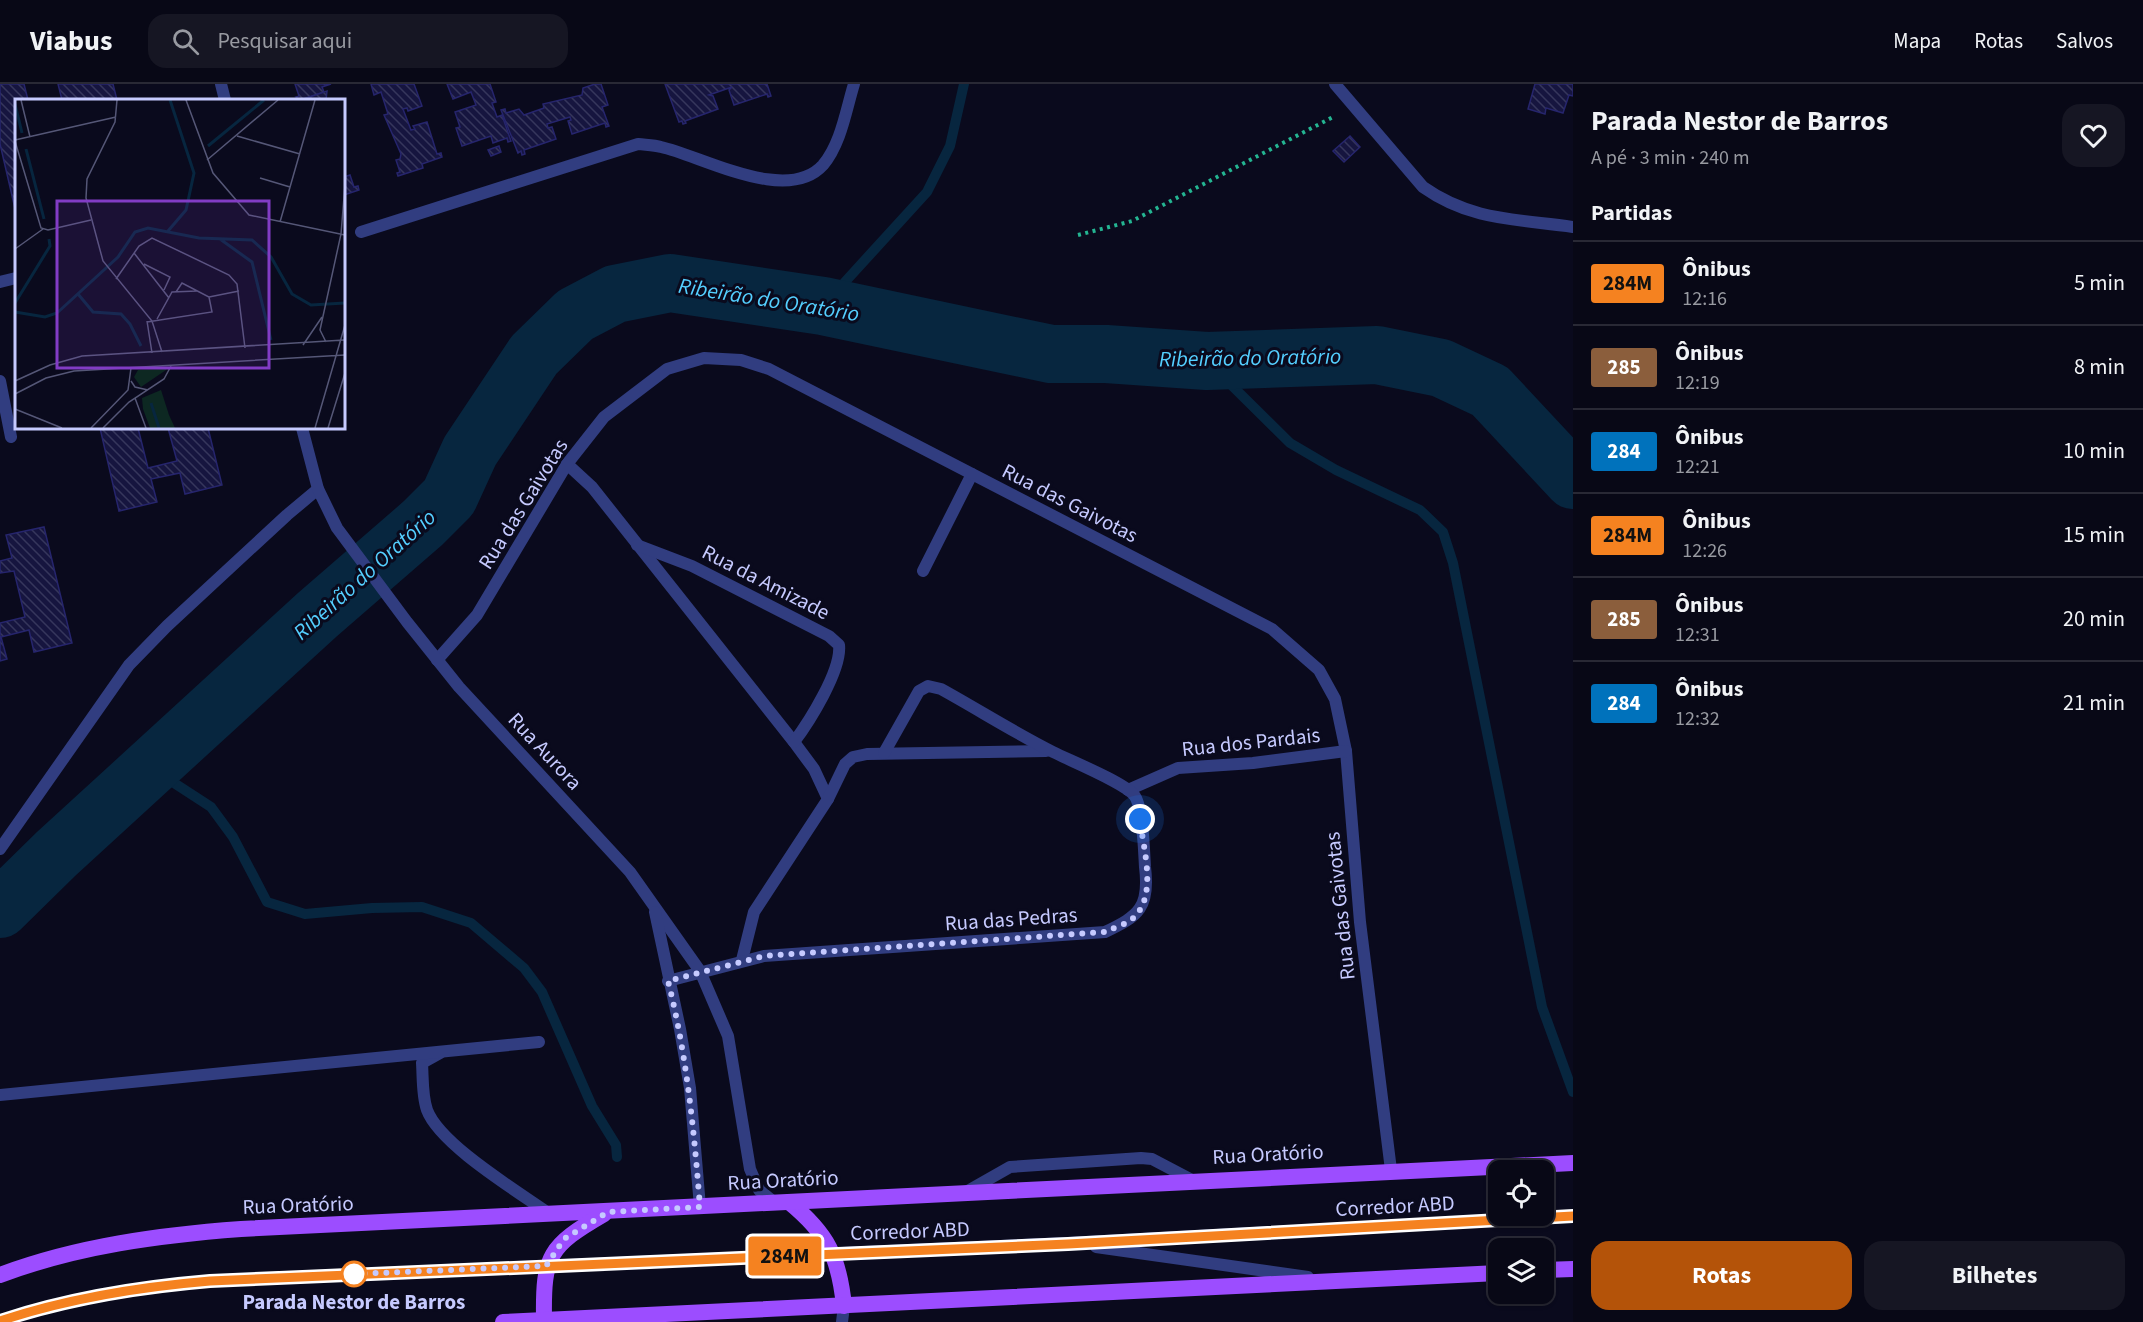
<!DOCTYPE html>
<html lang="pt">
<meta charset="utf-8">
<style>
:root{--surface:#080816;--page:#161623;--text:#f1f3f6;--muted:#989aa1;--line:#292935;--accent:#b45309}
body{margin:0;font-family:"Source Sans 3",sans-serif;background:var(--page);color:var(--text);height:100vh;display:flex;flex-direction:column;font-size:22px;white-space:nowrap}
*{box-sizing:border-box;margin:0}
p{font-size:20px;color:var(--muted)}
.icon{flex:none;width:33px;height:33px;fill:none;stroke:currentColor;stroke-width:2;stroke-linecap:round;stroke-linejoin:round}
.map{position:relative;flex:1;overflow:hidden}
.details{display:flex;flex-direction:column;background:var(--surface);width:570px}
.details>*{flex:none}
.badge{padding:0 12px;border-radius:4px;font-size:21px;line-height:39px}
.buttons{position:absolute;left:1488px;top:1076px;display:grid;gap:12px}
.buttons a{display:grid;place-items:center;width:66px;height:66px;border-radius:12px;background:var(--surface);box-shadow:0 2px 4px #0004,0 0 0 2px var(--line);font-size:30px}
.you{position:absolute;width:30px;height:30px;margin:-15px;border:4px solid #fff;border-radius:50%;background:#1a73e8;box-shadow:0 0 0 9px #1a73e833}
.map>.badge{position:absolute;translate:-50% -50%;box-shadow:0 0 0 3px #fff}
h2{padding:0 18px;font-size:22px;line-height:54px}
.round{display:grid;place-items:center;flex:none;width:63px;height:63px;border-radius:18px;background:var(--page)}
.headline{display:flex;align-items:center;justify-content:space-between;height:102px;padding:0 18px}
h1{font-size:28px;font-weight:700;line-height:45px}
.button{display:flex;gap:12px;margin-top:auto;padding:12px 18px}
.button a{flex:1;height:69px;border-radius:18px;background:var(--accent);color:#fff;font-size:24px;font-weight:700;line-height:69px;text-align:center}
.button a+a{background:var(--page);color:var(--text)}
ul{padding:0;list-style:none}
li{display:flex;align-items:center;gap:18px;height:84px;padding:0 18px;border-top:2px solid var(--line)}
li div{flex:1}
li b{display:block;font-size:22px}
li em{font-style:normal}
li .badge{min-width:66px;font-weight:700;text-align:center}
header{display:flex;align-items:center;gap:36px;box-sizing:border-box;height:84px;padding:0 30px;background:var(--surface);border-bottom:2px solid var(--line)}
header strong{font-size:28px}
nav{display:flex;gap:33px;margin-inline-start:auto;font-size:21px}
.search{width:420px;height:54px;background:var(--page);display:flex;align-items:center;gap:15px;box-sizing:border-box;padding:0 21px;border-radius:18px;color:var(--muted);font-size:22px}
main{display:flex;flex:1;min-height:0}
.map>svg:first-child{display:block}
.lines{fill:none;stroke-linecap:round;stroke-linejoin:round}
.stream{stroke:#07263f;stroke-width:10}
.river{stroke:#07263f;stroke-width:58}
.building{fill:url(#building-back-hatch);stroke:#26256d;stroke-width:1.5}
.path{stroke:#24b592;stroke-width:4;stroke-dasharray:3 4.5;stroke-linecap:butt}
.service{stroke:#313d80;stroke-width:12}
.minor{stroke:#313d80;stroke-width:12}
.tertiary{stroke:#313d80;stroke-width:12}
.primary{stroke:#9c4dff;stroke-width:16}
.line-casing{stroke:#fff;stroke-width:14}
.line{stroke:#f58220;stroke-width:9}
.walk{stroke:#c6caff;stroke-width:6;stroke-dasharray:0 10.8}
.stop-dot{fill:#fff;stroke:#f58220;stroke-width:3}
.labels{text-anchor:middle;stroke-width:6;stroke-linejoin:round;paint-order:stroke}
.street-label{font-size:21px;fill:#c6caff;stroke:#0a0a1d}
.stop-label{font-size:21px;font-weight:bold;fill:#c6caff;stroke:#0a0a1d}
.water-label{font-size:22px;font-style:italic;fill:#54cfff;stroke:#0a0a1d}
.inset-river{fill:none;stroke:#07263f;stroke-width:3}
.inset-road{fill:none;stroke:#555777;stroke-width:1.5}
.view{fill:#823cc5;fill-opacity:0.15;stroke:#823cc5;stroke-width:3}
.inset-edge{fill:none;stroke:#c6caff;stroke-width:3}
</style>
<header>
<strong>Viabus</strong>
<div class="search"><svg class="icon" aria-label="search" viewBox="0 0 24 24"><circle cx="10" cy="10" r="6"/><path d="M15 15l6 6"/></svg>Pesquisar aqui</div>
<nav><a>Mapa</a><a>Rotas</a><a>Salvos</a></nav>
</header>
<main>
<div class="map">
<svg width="1573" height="1238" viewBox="0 0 1573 1238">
<defs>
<pattern id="building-back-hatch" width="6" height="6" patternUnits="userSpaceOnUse" patternTransform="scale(1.5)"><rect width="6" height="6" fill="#16153f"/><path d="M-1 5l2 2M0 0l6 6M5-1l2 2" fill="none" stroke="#36365c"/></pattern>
</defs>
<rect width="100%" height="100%" fill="#0a0a1d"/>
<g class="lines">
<g class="stream">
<path d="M823,222L927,108L950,62L964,0"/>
<path d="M1207,277L1290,359L1336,386L1420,426L1443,448L1453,479L1542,923L1573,1008"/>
<path d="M151,684L211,723L233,753L267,818L305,830L372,824L422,823L471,839L524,884L542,908L592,1022L616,1061L617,1073"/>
</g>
<path class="river" d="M0,825L56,770L317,531L423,439L449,413L470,367L534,271L575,231L615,210L670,199L823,222L1051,270H1106L1207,277L1377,271L1441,284L1490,307L1573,396"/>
</g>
<g class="building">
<path d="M0,0H24L28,16H16V129L0,60Z"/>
<path d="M58,0H113L117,16H62Z"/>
<path d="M295,0H331L322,3L324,8L300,16L296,13L299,12Z"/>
<path d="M371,0H414L422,22L408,27L407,24L403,25L411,46L415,45L413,42L427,38L437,70L441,69L442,73L422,80L423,84L398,92L397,89L400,88L396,76L400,75L401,70L384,31L388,30L381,8L374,11Z"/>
<path d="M447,0H490L496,18L492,19L497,33L502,31L511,57L508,58L507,54L493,59L491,52L462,62L456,44L460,43L455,28L476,21L471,8L453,15Z"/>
<path d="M595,0H601L608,21L602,23L609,42L606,43L605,39L572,50L568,37L571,36L570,33L547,40L548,44L552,43L556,55L524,66L525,70L522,71L521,67L518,69L501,26L505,25L506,29L519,25L524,31L544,24L543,20L582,11L583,4Z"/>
<path d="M665,0H767L771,12L768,13L767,10L734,21L729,6L732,3L709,11L713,12L718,25L685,37L686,39L683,40L682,37L679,38Z"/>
<path d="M1535,0H1573V12L1569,11L1563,29L1546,24L1545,30L1528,25Z"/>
<path d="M327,7L326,16H301Z"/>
<path d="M1350,52L1360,63L1344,78L1333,67Z"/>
<path d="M499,62L501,68L491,72L488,66Z"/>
<path d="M344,91V93L350,91L354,103L358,102L359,106L344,111Z"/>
<path d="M100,344H138L148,384L177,377L168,344H208L222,401L185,410L180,389L151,395L157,418L119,427Z"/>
<path d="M44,443L72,559L34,568L29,546L1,553L7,575L0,577V539L25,533L14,487L0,489V477L12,474L6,451Z"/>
</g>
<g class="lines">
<path class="path" d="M1078,151L1132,137L1335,32"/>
<g class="service">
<path d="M361,148L638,60C646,61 654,61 661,63C702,72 787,121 823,81C841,60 846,26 854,0"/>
<path d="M0,297L11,353"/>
<path d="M0,765L129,581L167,542L287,431L318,405"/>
<path d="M440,969L422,979C423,994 422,1012 427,1026C440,1061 519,1108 551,1131"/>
<path d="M0,1011L539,958"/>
<path d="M966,1108L1010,1083L1141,1074L1152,1075L1192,1096"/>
<path d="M1096,1163L1308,1193"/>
<path d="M0,1237C69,1215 138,1203 210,1197L1068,1159L1573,1132"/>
</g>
<g class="minor">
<path d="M1335,0L1423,103C1471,137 1517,135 1573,143"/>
<path d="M0,198L16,194"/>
<path d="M567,380L592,403L794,658L814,685L828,715"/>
<path d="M637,461L692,482L829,552L839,561C842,586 809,638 794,658"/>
<path d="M923,487L972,390"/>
<path d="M437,576L477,531L567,380L604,333L667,285L704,274L741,276L769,285L1272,545L1319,586L1335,615L1346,667L1360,838L1391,1086"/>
<path d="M1128,706L1178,684L1253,679L1346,667"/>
<path d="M742,876L754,828L828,715L845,680L853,673L867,670L1046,667"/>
<path d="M668,897L764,872L1105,848C1139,832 1150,823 1145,783C1144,768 1143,721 1134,711C1123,698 1071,677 1053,668C1015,649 979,626 941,605L928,602L919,607L884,669"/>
</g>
<g class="tertiary">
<path d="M221,0L225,16"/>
<path d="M302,344L318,405L337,444L407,538L459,603L630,788L700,887L728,952L750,1085L759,1106L775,1119"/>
<path d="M655,828L680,945L690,1004L700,1123"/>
<path d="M842,1238L844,1222"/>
</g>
<g class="primary">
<path d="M789,1118C828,1150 839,1173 844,1222"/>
<path d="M1544,1186L1573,1185"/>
<path d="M0,1191C77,1162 160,1151 241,1145L1573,1079"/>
<path d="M544,1235C543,1171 549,1162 604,1130"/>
<path d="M503,1238L1498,1189"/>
</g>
</g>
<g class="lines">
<g class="line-casing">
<path id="line" d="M0,1237C69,1214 138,1203 210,1197L1068,1160L1573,1132"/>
</g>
<use href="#line" class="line"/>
<path class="walk" d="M354,1190L546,1182L564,1155L608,1128L700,1123C694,1047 687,972 668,897L764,872L1105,848C1113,844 1124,841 1131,836C1159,814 1143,765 1140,735"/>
</g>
<circle class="stop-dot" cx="354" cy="1190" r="12"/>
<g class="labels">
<g class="street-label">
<text transform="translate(1070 419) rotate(27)" y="7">Rua das Gaivotas</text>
<text transform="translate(523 420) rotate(-58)" y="7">Rua das Gaivotas</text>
<text transform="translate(766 498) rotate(27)" y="7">Rua da Amizade</text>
<text transform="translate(1251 658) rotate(-6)" y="7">Rua dos Pardais</text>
<text transform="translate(545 667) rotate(47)" y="7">Rua Aurora</text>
<text transform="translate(1340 822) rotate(-96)" y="7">Rua das Gaivotas</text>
<text transform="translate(1011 835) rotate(-4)" y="7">Rua das Pedras</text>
<text transform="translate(1268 1070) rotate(-3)" y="7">Rua Oratório</text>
<text transform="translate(783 1096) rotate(-3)" y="7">Rua Oratório</text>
<text transform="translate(298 1121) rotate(-2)" y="7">Rua Oratório</text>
<text transform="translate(1395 1122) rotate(-3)" y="7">Corredor ABD</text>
<text transform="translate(910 1147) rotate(-2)" y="7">Corredor ABD</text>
</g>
<g class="stop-label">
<text x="354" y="1225">Parada Nestor de Barros</text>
</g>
<g class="water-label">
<text transform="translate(769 215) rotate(9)" y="8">Ribeirão do Oratório</text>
<text transform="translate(1250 273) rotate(-1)" y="8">Ribeirão do Oratório</text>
<text transform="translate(364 490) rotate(-42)" y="8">Ribeirão do Oratório</text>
</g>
</g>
<g transform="translate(15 15)">
<rect width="330" height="330" fill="#0a0a1d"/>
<path d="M123,271L151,270V271L126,288L119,278ZM146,291L154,316L160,329H135L128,310L127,299Z" fill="#0d2822"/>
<path class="inset-river" d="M0,5L7,34M193,47L249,1M11,50L29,120M153,132L171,111L179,74L155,1M205,140L237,163L256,241M63,195L78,213L106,215L115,225L126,247M0,204L35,147L34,140M0,213L30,218L42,214L103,158L120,133L133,129L184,139L237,141L256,158L277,195L296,206L330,204M136,304L144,329"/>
<path class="inset-road" d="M6,1L15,38M102,1L100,23L72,80L71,99L88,162L137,222L147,253M171,1L198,74L234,116L330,136M222,37L285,55M0,41L101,18M0,42L26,129L33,131L76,121M192,61L263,1M245,79L275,88M265,123L300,1M0,150L28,130M119,154L154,199M129,165L155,178L149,191M101,180L124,147L137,139L214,176L222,185L230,249M194,198L224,192M142,220L157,193L182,192M132,222L137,254M132,223L197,213L194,198L167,184L161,193M311,243L305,231L326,135L330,86M288,246L307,218M0,282L35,266L67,257L329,241M116,282L120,288L133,291M0,295L31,279L59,272L330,256M120,299L131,329M0,310L47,329M76,329L113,291L116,269M88,329L114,303L149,280L156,267M300,329L330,226M313,329L330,274"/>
<path class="view" d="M42,102H254V269H42Z"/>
<rect width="330" height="330" class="inset-edge"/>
</g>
</svg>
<div class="buttons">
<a><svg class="icon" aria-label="locate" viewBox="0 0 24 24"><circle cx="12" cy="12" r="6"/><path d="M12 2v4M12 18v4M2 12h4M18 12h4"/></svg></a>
<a><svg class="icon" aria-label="layers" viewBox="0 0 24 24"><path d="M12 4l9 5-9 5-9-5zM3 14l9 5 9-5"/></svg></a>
</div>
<div class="you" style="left:1140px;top:735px"></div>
<b class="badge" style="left:785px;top:1172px;background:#f58220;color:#111">284M</b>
</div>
<section class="details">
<div class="headline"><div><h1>Parada Nestor de Barros</h1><p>A pé · 3 min · 240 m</p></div><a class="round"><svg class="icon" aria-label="heart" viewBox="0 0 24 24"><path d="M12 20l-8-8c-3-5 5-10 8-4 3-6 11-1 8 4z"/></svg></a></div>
<h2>Partidas</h2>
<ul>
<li><span class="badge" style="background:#f58220;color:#111">284M</span><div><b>Ônibus</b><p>12:16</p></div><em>5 min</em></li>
<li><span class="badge" style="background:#8b5e3c;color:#fff">285</span><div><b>Ônibus</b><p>12:19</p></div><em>8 min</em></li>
<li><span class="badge" style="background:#0072bc;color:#fff">284</span><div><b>Ônibus</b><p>12:21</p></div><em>10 min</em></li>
<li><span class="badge" style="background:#f58220;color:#111">284M</span><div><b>Ônibus</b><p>12:26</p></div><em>15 min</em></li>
<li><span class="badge" style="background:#8b5e3c;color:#fff">285</span><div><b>Ônibus</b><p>12:31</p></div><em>20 min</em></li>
<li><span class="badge" style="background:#0072bc;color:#fff">284</span><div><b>Ônibus</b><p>12:32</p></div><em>21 min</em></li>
</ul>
<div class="button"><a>Rotas</a><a>Bilhetes</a></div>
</section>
</main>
